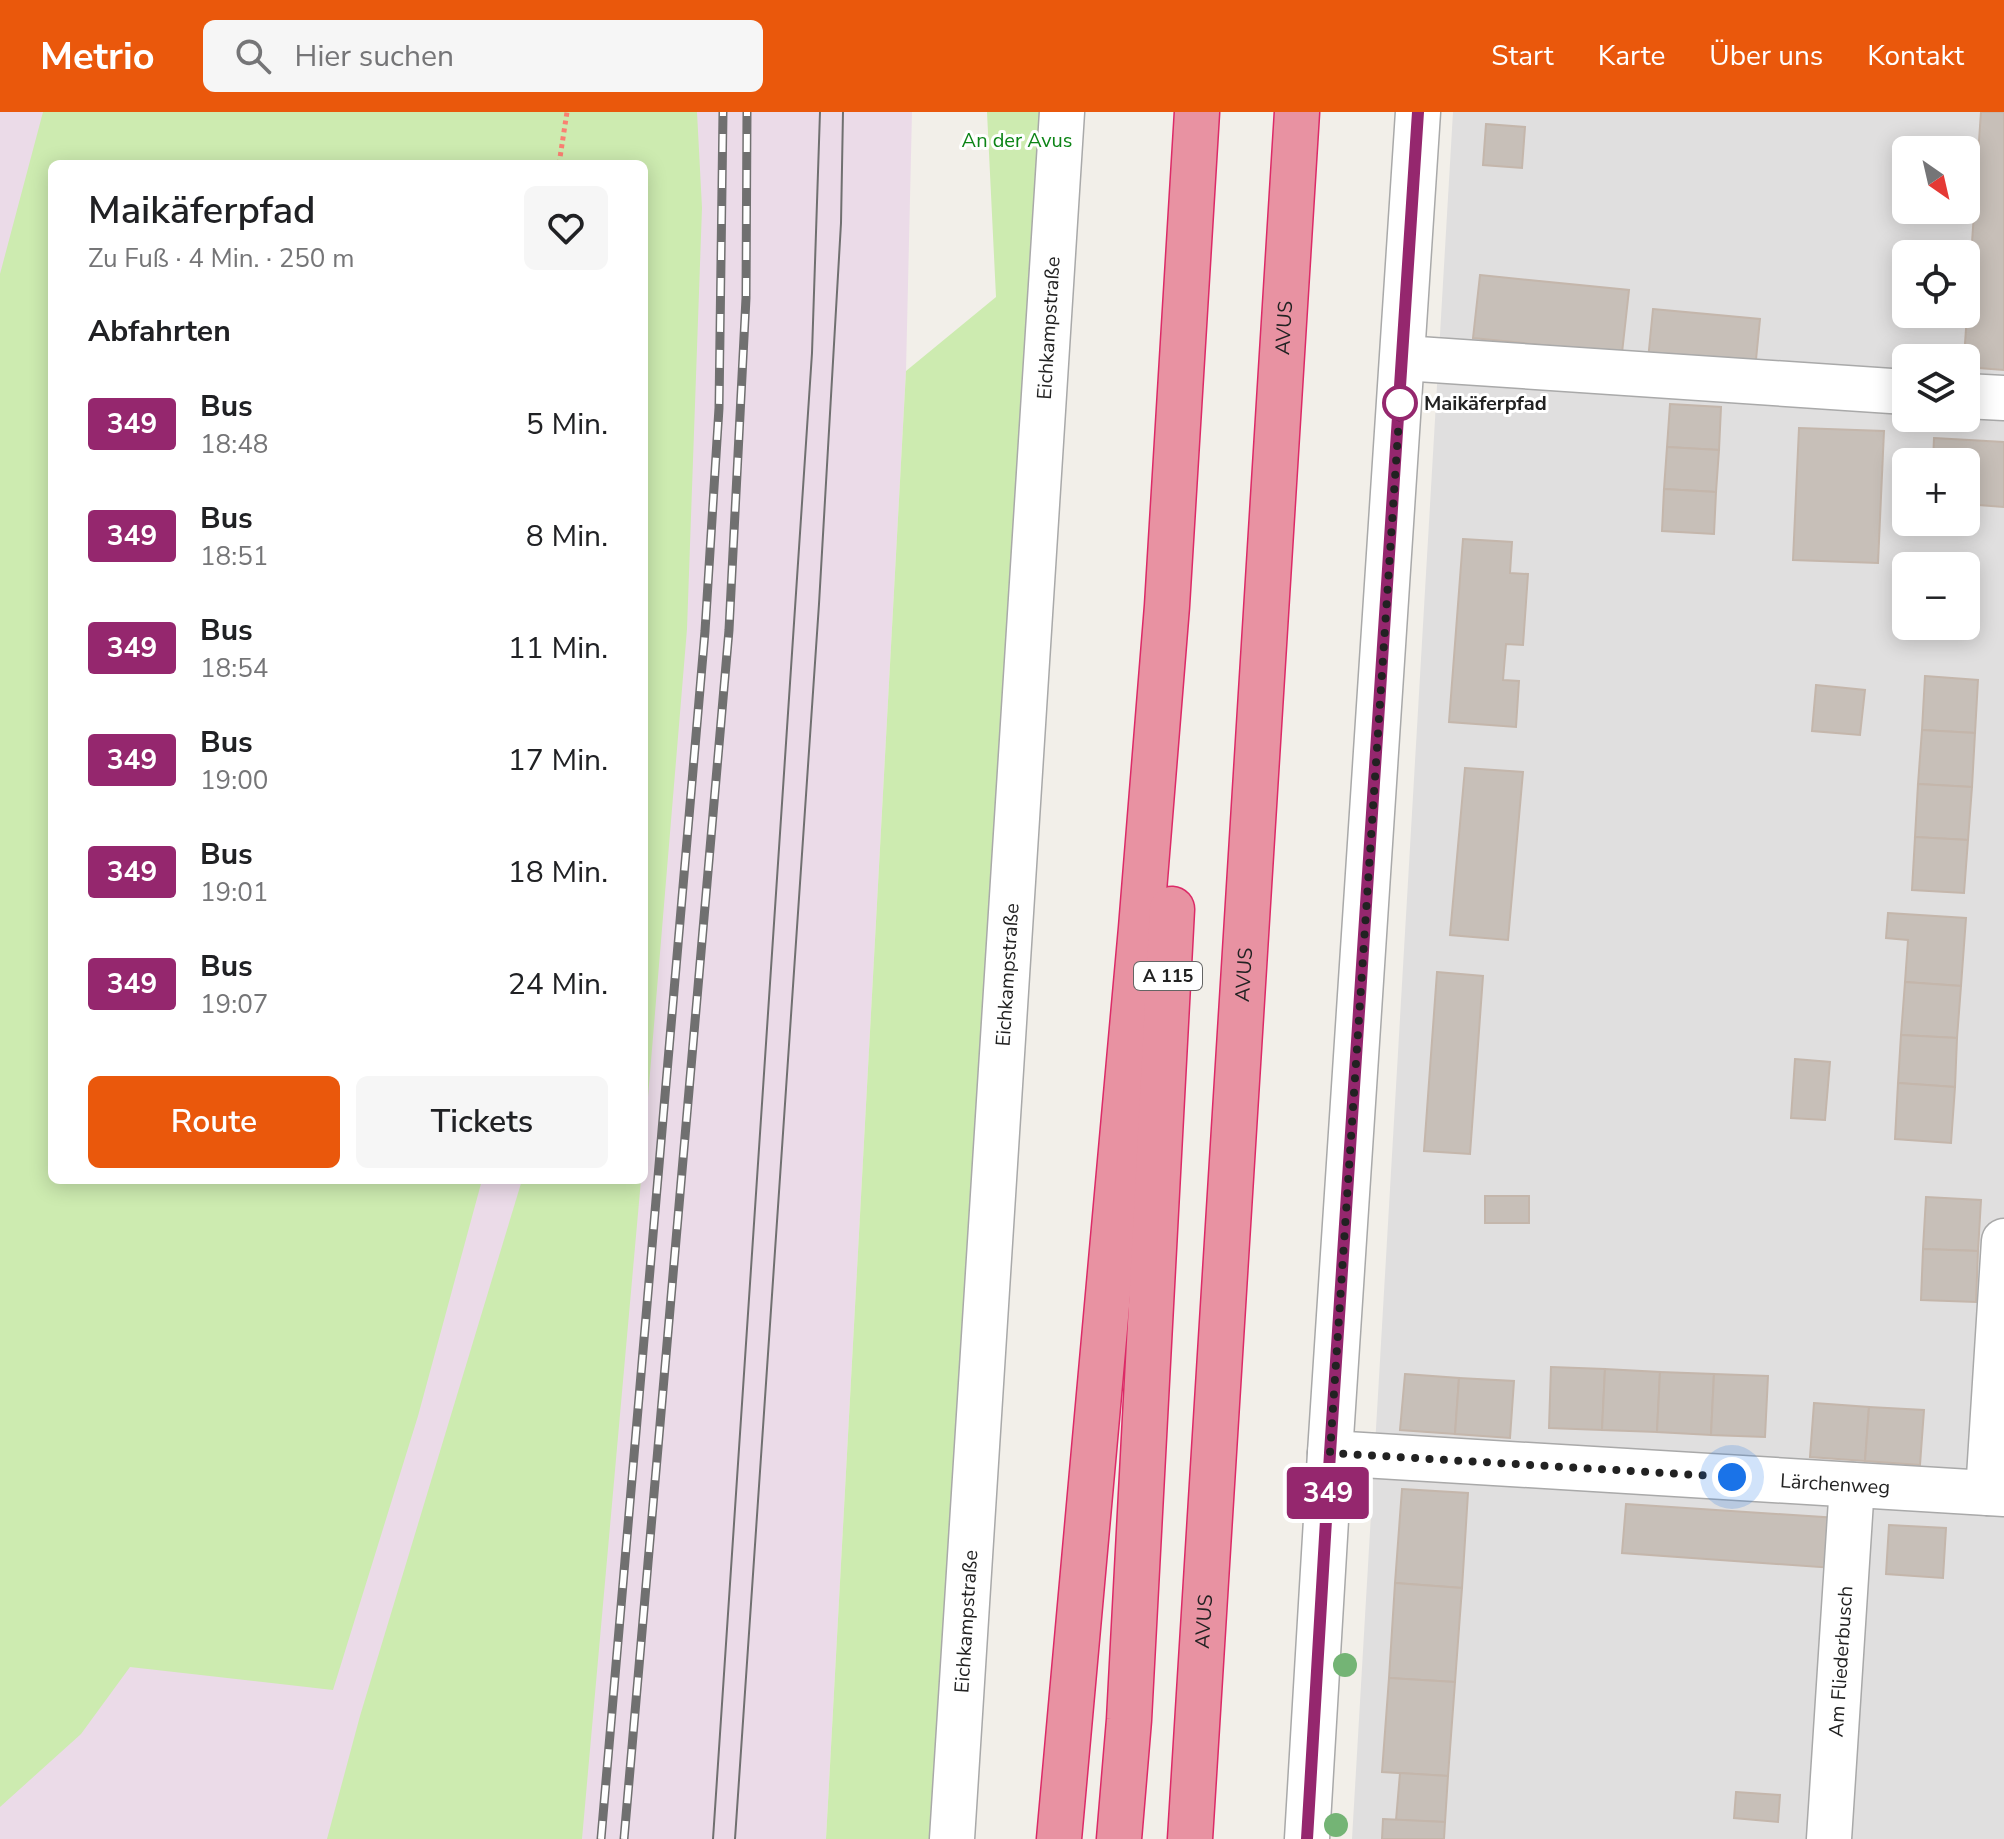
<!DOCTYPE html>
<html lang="de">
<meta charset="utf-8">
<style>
:root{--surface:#fff;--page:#f6f6f6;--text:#202124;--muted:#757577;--accent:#ea580c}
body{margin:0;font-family:"Nunito Sans",sans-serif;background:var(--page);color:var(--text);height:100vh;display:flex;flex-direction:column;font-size:30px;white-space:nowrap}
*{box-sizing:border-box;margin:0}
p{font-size:26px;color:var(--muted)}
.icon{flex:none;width:44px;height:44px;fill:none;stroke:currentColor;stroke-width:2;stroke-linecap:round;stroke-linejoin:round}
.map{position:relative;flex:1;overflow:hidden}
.sheet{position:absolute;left:48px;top:48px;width:600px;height:1024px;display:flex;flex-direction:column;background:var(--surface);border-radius:12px;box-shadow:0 4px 20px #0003}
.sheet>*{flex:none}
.badge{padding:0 16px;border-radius:6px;font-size:28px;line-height:52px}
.needle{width:52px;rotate:146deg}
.fabs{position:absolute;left:1892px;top:24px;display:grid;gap:16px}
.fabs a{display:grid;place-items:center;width:88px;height:88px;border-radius:12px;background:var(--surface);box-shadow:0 4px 20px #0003;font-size:40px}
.you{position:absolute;width:40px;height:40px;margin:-20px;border:6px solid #fff;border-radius:50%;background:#1a73e8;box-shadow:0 0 0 12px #1a73e833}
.map>.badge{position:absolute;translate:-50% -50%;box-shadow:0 0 0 4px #fff}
h2{padding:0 40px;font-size:30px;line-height:72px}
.round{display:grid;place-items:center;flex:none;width:84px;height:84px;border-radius:12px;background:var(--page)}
.headline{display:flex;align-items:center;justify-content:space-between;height:136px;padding:0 40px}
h1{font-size:38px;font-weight:600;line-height:60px}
.button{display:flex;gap:16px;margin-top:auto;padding:16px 40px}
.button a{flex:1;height:92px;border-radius:12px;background:var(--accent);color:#fff;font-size:32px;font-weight:600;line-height:92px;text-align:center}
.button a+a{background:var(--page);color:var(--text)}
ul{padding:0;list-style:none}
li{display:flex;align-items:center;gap:24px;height:112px;padding:0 40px}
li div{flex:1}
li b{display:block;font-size:30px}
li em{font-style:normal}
li .badge{min-width:88px;font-weight:700;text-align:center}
header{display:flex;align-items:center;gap:48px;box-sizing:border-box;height:112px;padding:0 40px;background:var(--accent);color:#fff}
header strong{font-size:38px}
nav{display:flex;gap:44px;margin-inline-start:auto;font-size:28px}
.search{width:560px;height:72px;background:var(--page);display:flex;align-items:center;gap:20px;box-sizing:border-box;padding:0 28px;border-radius:12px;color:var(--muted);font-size:30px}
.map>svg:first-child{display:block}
.residential{fill:#e0dfdf;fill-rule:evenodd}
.industrial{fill:#ebdbe8;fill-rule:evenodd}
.grass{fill:#cdebb0}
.building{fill:#c7bfb8;stroke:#c4b6ab;stroke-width:2}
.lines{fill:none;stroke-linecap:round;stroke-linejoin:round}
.minor-casing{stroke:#a9a9a9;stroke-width:47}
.highway-casing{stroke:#dc2a67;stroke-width:47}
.path{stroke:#fa8072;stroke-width:5;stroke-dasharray:4 4;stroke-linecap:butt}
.minor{stroke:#fff;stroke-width:44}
.highway{stroke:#e892a2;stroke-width:44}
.tram{stroke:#707070;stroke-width:2}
.rail-casing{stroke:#707070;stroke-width:9}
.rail{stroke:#fff;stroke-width:6;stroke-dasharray:18;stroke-linecap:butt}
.tree{fill:#74b475}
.line-casing{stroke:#fff;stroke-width:18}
.line{stroke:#95276e;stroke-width:12}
.walk{stroke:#222;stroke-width:8;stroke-dasharray:0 14.4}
.stop-dot{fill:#fff;stroke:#95276e;stroke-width:4}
.labels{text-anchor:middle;stroke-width:6;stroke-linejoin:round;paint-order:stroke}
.shield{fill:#fff;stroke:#646464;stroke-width:2}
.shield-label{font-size:18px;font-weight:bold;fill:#222}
.park-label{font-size:20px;fill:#0c8416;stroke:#fff}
.street-label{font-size:20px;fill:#222;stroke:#fff}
.stop-label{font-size:20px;font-weight:bold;fill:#222;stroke:#fff;text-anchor:start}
</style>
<header>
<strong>Metrio</strong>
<div class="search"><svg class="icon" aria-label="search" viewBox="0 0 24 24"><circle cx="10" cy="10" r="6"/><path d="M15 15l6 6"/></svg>Hier suchen</div>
<nav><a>Start</a><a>Karte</a><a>Über uns</a><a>Kontakt</a></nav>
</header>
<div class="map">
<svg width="2004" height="1727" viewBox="0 0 2004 1727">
<rect width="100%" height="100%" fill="#f2efe9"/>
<path class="residential" d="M1453,0H2004V1727H1352ZM1906,38H1966V98H1906ZM1906,142H1966V202H1906ZM1906,246H1966V306H1906ZM1906,350H1966V410H1906ZM1906,454H1966V514H1906Z"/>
<path class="industrial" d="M0,0H912L906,259L826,1727H0ZM52,52H644V1068H52Z"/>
<g class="grass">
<path d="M43,0H697L702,96L687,517L644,1033V52H52V1068H482L418,1304L333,1578L130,1555L81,1622L0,1695V162Z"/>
<path d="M987,0H1048L940,1727H826L906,259L996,185Z"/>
<path d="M522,1068H641L582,1727H327L360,1604Z"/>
</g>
<g class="building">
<path d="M1981,0H2004V258L1966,255V246H1964Z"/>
<path d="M1486,12L1525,15L1522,56L1483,53Z"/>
<path d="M1480,163L1629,178L1622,241L1473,226Z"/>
<path d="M1653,197L1760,207L1755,258L1648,248Z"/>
<path d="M1670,292L1721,295L1719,338L1667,335Z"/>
<path d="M1799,316L1884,319L1878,451L1793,448Z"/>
<path d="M1934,326L2004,330V395L1966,392V350H1933Z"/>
<path d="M1667,335L1719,338L1716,380L1664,377Z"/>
<path d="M1664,377L1716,380L1714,422L1662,419Z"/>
<path d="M1463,427L1512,430L1510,461L1528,462L1523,533L1506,532L1503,568L1519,569L1516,615L1449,610Z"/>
<path d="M1925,564L1978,568L1975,621L1922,618Z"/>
<path d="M1816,573L1865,578L1860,623L1812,619Z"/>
<path d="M1922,618L1975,621L1972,675L1918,672Z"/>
<path d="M1465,656L1523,660L1508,828L1450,823Z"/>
<path d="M1918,672L1972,675L1968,728L1915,725Z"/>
<path d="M1915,725L1968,728L1964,781L1912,778Z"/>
<path d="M1888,801L1966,806L1961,874L1905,870L1908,828L1886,826Z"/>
<path d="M1437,860L1483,864L1470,1042L1424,1039Z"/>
<path d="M1905,870L1961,874L1957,926L1901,923Z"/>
<path d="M1901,923L1957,926L1955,975L1898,971Z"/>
<path d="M1795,947L1830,950L1825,1008L1791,1006Z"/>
<path d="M1898,971L1955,975L1951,1031L1895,1027Z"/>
<rect x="1485" y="1084" width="44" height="27"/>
<path d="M1926,1085L1981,1088L1978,1139L1923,1137Z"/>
<path d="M1923,1137L1978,1139L1976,1190L1921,1188Z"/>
<path d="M1551,1255L1605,1257L1602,1318L1549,1316Z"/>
<path d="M1605,1257L1660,1260L1657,1320L1602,1318Z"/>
<path d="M1660,1260L1714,1262L1711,1323L1657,1320Z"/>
<path d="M1405,1262L1459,1266L1455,1322L1400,1318Z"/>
<path d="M1714,1262L1768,1264L1765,1325L1711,1323Z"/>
<path d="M1459,1266L1514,1269L1510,1326L1455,1322Z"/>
<path d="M1814,1291L1869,1295L1865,1349L1810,1345Z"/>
<path d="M1869,1295L1924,1298L1920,1353L1865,1349Z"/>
<path d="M1402,1377L1468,1381L1462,1476L1395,1471Z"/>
<path d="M1626,1392L1838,1406L1834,1456L1622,1441Z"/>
<path d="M1889,1413L1946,1416L1943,1466L1886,1462Z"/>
<path d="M1395,1471L1462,1476L1455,1570L1389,1566Z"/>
<path d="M1389,1566L1455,1570L1448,1664L1382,1660Z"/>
<path d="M1400,1661L1448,1664L1445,1710L1396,1708Z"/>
<path d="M1736,1680L1780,1683L1778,1710L1734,1706Z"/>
<path d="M1383,1707L1445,1710L1444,1727H1382Z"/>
</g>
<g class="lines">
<g class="minor-casing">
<g id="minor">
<path d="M1403,246L1906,280"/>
<path d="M1966,284L2004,286"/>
<path id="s1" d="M1330,1341L2004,1382"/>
<path d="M1988,1381L2004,1129"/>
<path id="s2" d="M952,1727L1062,0"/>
<path d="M1307,1727L1330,1341L1418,0"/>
<path id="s3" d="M1829,1727L1852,1373"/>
</g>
</g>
<g class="highway-casing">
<g id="highway">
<path d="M1059,1727L1141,816L1167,494L1197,0"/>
<path d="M1119,1727L1129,1608L1172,797"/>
<path id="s4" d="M1190,1727L1297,0"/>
</g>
</g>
<path class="path" d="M559,52L567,0"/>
<use href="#minor" class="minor"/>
<use href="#highway" class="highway"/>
<g class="tram">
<path d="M713,1727L812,241L820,0"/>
<path d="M735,1727L819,492L841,111L843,0"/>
</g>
<g class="rail-casing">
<g id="rail">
<path d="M601,1727L705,519L719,296L723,0"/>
<path d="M624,1727L729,518L746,186L747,0"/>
</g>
</g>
<use href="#rail" class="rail"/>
</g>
<g class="tree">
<circle cx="1345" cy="1553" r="12"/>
<circle cx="1336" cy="1713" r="12"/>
</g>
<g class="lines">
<g class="line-casing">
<path id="line" d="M1307,1727L1330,1341L1418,0"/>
</g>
<use href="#line" class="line"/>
<path class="walk" d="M1400,291L1330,1341L1732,1365"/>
</g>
<circle class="stop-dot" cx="1400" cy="291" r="16"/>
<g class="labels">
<rect class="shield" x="1134" y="850" width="68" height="28" rx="6"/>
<g class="shield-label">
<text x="1168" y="870">A 115</text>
</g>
<g class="park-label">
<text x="1017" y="35">An der Avus</text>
</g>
<g class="street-label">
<text dy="7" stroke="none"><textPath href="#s2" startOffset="1514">Eichkampstraße</textPath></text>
<text dy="7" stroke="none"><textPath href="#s4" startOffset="1514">AVUS</textPath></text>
<text dy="7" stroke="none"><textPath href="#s2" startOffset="866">Eichkampstraße</textPath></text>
<text dy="7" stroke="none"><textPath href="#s4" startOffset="866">AVUS</textPath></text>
<text dy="7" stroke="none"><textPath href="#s1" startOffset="506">Lärchenweg</textPath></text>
<text dy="7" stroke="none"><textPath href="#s2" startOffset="218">Eichkampstraße</textPath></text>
<text dy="7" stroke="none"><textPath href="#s4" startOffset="218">AVUS</textPath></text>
<text dy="7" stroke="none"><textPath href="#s3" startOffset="178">Am Fliederbusch</textPath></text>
</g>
<g class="stop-label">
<text x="1424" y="298">Maikäferpfad</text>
</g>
</g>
</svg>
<div class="fabs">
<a><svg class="needle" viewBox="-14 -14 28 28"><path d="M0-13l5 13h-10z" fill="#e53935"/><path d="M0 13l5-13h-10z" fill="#757577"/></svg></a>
<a><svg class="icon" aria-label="locate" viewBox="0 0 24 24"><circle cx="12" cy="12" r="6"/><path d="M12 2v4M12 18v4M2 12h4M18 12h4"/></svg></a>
<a><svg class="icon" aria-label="layers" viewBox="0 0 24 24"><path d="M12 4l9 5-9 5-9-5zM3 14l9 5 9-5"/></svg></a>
<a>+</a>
<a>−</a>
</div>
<div class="you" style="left:1732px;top:1365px"></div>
<b class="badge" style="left:1328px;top:1381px;background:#95276e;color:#fff">349</b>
<section class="sheet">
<div class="headline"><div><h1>Maikäferpfad</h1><p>Zu Fuß · 4 Min. · 250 m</p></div><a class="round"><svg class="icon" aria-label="heart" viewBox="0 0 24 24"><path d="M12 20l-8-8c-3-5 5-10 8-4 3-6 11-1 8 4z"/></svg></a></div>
<h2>Abfahrten</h2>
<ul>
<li><span class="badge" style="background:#95276e;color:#fff">349</span><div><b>Bus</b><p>18:48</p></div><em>5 Min.</em></li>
<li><span class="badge" style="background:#95276e;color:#fff">349</span><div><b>Bus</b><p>18:51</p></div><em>8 Min.</em></li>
<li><span class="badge" style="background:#95276e;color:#fff">349</span><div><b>Bus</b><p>18:54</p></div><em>11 Min.</em></li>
<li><span class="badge" style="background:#95276e;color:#fff">349</span><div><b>Bus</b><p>19:00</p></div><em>17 Min.</em></li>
<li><span class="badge" style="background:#95276e;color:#fff">349</span><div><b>Bus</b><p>19:01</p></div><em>18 Min.</em></li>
<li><span class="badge" style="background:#95276e;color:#fff">349</span><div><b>Bus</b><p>19:07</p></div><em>24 Min.</em></li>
</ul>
<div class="button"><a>Route</a><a>Tickets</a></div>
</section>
</div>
